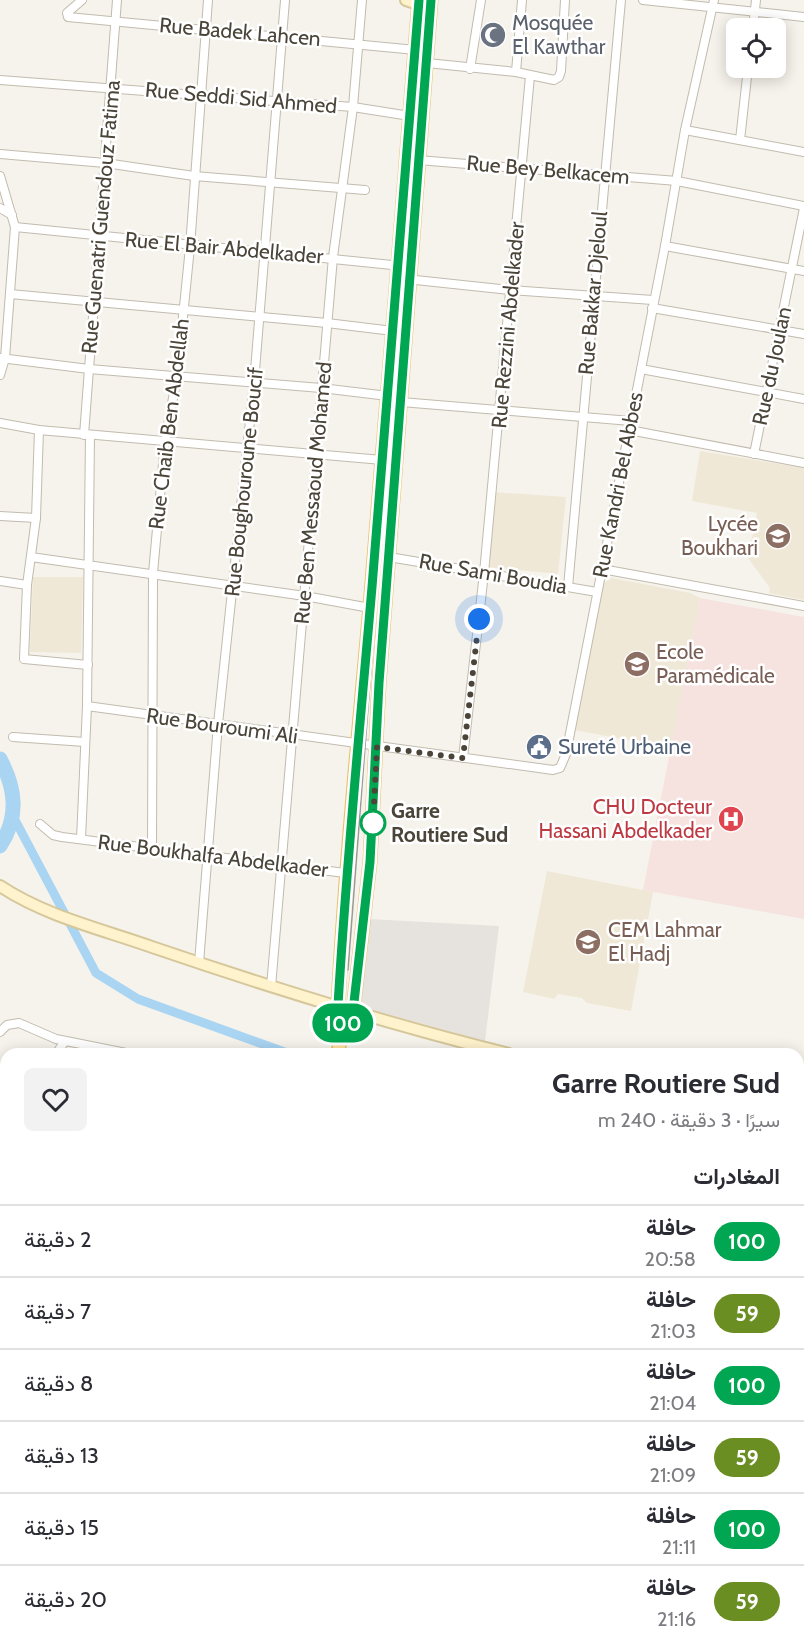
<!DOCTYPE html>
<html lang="ar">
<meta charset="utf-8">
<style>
:root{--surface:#fff;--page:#f2f2f3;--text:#2b2b33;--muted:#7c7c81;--line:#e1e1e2}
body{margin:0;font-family:Cabin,Vazirmatn,sans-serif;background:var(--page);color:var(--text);direction:rtl;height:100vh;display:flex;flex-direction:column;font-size:22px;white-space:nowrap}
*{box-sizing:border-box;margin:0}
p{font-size:20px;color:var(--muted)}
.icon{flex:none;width:33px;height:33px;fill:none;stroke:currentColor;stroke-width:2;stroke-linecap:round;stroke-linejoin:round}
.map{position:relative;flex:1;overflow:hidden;direction:ltr}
.drawer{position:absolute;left:0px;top:1048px;width:804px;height:602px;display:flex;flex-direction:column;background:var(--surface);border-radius:18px 18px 0 0;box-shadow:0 3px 15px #0003;direction:rtl}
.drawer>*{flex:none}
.badge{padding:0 12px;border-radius:20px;font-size:21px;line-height:39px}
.tools{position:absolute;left:726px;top:18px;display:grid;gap:12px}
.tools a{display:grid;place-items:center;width:60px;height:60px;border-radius:9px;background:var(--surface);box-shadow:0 3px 15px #0003;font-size:30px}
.you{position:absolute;width:30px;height:30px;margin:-15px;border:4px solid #fff;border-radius:50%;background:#1a73e8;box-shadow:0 0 0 9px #1a73e833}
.map>.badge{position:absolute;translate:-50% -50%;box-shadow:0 0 0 3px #fff}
h2{padding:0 24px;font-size:22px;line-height:54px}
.round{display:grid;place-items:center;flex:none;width:63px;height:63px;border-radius:9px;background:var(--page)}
.head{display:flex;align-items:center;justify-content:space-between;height:102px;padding:0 24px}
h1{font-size:28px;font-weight:700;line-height:45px}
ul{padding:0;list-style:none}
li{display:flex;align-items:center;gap:18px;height:72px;padding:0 24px;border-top:2px solid var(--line)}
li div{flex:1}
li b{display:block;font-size:22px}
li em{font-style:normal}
li .badge{min-width:66px;font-weight:700;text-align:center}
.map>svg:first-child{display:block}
.industrial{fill:#e6e2dd}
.education{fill:#efe8d6}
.medical{fill:#f6e3e0}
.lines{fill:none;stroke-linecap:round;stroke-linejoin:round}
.canal{stroke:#a9d4f2;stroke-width:9}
.river{stroke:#a9d4f2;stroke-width:15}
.street-casing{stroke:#c2bbae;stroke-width:10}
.secondary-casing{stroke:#d6c79b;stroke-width:14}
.primary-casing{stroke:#e6c16a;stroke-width:15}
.highway-casing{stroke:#e0a43c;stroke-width:16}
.street{stroke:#fff;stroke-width:8}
.secondary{stroke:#fff3cd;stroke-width:10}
.primary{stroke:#ffe39c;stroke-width:12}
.highway{stroke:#ffcf6e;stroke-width:14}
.tram{stroke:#9a9a9a;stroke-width:1.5}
.line-casing{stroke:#fff;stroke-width:14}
.line{stroke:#00a651;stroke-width:9}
.walk{stroke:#4b4439;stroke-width:6;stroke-dasharray:0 10.8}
.stop-dot{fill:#fff;stroke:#00a651;stroke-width:3}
.labels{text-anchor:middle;stroke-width:5;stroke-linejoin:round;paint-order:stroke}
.worship-label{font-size:21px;fill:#5b616d;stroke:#fff;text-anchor:start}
.street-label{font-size:21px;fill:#4b4439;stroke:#fff}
.education-label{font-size:21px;fill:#785e54;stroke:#fff;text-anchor:start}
.service-label{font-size:21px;fill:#4e5e75;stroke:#fff;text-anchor:start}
.health-label{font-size:21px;fill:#be3a42;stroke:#fff;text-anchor:end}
.stop-label{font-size:21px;font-weight:bold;fill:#4b4439;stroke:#fff;text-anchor:start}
</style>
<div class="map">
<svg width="804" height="1649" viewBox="0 0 804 1649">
<rect width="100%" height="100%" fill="#f6f3ec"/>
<path class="industrial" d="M368,919L499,926L485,1041L359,1006Z"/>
<g class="education">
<path d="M700,451L804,468V600L769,593L770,588L748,558L757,513L692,501Z"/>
<path d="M493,492L566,497L558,574L487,567Z"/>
<path d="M33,577H83L81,653L30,652Z"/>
<path d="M612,578L690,593L700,598L671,748L574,730L601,585Z"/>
<path d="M547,871L653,892L631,1011L587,1003L582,998L558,994L554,999L523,992Z"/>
</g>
<path class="medical" d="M700,598L804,617V919L643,890Z"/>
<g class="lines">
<g class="canal">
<path d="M14,818L96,973L138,999L290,1054"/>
<path d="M798,1219L804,1222"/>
</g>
<path class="river" d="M0,759C16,789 19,817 0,846"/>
<g class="street-casing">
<g id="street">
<path d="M82,0L67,13L68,17L416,50"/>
<path d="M643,0L804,17"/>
<path d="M753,28L756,0"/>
<path d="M427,63L516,72L554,80L559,77L561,71L565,0"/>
<path d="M470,69L481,0"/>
<path d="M516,72L522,0"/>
<path d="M0,80L353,107L410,116"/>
<path d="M685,130L804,152"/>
<path d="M740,140L748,68"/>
<path d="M0,154L105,163L194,176L365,190"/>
<path d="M418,160L677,181L804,206"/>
<path d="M0,176L15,227L5,358L0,375"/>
<path d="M0,208L12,215"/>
<path d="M15,227L402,266"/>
<path d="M665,246L804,271"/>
<path d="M406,279L510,290L653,300"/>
<path d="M10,294L327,323L393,331"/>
<path d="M652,308L804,334"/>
<path d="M0,358L89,369L321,388L388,396"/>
<path d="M641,369L804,399"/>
<path d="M401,402L631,421"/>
<path d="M0,423L39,430L382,460"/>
<path d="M39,430L36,518L27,585L24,659L88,665"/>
<path d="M629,430L804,463"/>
<path d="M84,435L117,0"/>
<path d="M754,454L804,208"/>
<path d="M0,516L36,518"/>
<path d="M31,557L305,596L370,608"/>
<path d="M389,557L597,592"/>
<path d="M602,569L804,606"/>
<path d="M0,581L27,585"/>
<path d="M568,587L621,0"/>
<path d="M87,706L553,770L560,768L566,754L665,246L685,130L714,0"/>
<path d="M13,737L85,742"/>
<path d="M463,758L484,573L530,76"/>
<path d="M40,824L53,835L62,837L345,873"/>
<path d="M81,839L87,706L90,435"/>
<path d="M152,849L153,573L165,442L177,376L190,247L208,0"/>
<path d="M199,963L218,724L254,383L285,0"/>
<path d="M271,987L333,257L353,107L362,0"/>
<path d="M0,1032L7,1025L19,1023L56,1039L131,1054"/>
<path d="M56,1054L65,1041"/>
<path d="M0,1136L6,1128"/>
<path d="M0,1282H6"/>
</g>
</g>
<g class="secondary-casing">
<g id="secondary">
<path d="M406,0L424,6"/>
<path d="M0,886C45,916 101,929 152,947C269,987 389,1024 509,1054"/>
<path d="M798,1186L804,1189"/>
<path d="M798,1199L804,1202"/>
</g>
</g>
<g class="primary-casing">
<g id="primary">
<path d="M342,1024L353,1011L370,862L379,683L431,0"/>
<path d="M338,1054L342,1024L338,1006C345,873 358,740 370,607C387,405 403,202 419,0"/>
<path d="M288,1649L289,1644"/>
</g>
</g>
<g class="highway-casing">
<g id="highway">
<path d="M798,1622L804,1619"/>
<path d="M798,1634L804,1631"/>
<path d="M743,1649L753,1644"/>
<path d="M768,1649L778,1644"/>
</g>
</g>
<use href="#street" class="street"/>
<use href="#secondary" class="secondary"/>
<use href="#primary" class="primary"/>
<use href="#highway" class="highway"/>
<path class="tram" d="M348,970L422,0"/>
</g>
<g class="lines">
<g class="line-casing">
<path id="line" d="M419,0C404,196 387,391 372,587C360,727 346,866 338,1006L342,1024L353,1011L370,862L379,683L431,0"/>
</g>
<use href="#line" class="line"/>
<path class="walk" d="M373,823L377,747L463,758L479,619"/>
</g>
<defs>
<g id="mosque-disc" transform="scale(1.35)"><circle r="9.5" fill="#6b7280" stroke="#fff"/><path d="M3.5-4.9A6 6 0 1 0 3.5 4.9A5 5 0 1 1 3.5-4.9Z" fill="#fff"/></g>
<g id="school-disc" transform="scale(1.35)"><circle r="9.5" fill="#8d6e63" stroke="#fff"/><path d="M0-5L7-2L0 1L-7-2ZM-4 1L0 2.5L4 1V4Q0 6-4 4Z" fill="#fff"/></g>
<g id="university-disc" transform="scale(1.35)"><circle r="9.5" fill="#8d6e63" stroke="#fff"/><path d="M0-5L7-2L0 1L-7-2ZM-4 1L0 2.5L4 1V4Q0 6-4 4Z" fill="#fff"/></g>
<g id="civic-disc" transform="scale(1.35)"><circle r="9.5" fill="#5c6f8a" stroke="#fff"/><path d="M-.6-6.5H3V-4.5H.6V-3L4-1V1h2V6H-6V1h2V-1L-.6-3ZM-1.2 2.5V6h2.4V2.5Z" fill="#fff"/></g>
<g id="hospital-disc" transform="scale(1.35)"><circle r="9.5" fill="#e0444e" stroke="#fff"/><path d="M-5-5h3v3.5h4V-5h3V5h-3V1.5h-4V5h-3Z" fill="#fff"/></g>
</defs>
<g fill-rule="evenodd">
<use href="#mosque-disc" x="493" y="35"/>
<use href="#school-disc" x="778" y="536"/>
<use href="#university-disc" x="637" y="664"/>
<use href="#civic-disc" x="539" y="747"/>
<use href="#hospital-disc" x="731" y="819"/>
<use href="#school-disc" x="588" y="942"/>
</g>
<circle class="stop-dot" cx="373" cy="823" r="12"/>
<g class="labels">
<g class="worship-label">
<text x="512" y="30">Mosquée<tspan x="512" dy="24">El Kawthar</tspan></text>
</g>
<g class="street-label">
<text transform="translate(240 32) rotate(5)" y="7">Rue Badek Lahcen</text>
<text transform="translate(241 98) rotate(5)" y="7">Rue Seddi Sid Ahmed</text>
<text transform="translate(548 170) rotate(5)" y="7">Rue Bey Belkacem</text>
<text transform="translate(101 217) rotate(-85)" y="7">Rue Guenatri Guendouz Fatima</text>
<text transform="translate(224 248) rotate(5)" y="7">Rue El Bair Abdelkader</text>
<text transform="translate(593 293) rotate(-85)" y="7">Rue Bakkar Djeloul</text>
<text transform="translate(508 325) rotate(-85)" y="7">Rue Rezzini Abdelkader</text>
<text transform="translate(772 366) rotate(-78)" y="7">Rue du Joulan</text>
<text transform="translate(169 424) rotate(-83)" y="7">Rue Chaib Ben Abdellah</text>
<text transform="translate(244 482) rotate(-84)" y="7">Rue Boughouroune Boucif</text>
<text transform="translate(618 485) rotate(-79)" y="7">Rue Kandri Bel Abbes</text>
<text transform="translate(313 493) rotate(-85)" y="7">Rue Ben Messaoud Mohamed</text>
<text transform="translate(493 574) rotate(10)" y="7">Rue Sami Boudia</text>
<text transform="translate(222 726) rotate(8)" y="7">Rue Bouroumi Ali</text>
<text transform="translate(213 856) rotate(7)" y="7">Rue Boukhalfa Abdelkader</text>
</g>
<g class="education-label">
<text x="758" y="531" text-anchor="end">Lycée<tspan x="758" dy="24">Boukhari</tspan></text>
<text x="656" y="659">Ecole<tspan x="656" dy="24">Paramédicale</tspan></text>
<text x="608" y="937">CEM Lahmar<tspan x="608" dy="24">El Hadj</tspan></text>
</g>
<g class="service-label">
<text x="558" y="754">Sureté Urbaine</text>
</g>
<g class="health-label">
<text x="712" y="814">CHU Docteur<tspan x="712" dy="24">Hassani Abdelkader</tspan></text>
</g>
<g class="stop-label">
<text x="391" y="818">Garre<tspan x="391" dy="24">Routiere Sud</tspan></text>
</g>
</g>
</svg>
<div class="tools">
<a><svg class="icon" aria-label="locate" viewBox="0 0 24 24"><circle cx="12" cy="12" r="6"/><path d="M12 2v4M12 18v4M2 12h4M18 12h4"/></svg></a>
</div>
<div class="you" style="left:479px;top:619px"></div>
<b class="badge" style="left:343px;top:1023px;background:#00a651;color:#fff">100</b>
<section class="drawer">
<div class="head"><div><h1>Garre Routiere Sud</h1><p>سيرًا · 3 دقيقة · 240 m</p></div><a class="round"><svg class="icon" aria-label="heart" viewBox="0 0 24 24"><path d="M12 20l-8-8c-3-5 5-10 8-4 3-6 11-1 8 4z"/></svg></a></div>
<h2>المغادرات</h2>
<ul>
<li><span class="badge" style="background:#00a651;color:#fff">100</span><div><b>حافلة</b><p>20:58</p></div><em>2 دقيقة</em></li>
<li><span class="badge" style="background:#6b8e23;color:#fff">59</span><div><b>حافلة</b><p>21:03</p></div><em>7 دقيقة</em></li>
<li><span class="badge" style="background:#00a651;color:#fff">100</span><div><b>حافلة</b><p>21:04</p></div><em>8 دقيقة</em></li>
<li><span class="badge" style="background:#6b8e23;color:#fff">59</span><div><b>حافلة</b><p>21:09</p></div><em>13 دقيقة</em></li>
<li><span class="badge" style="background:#00a651;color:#fff">100</span><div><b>حافلة</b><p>21:11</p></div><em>15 دقيقة</em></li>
<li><span class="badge" style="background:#6b8e23;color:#fff">59</span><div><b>حافلة</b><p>21:16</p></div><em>20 دقيقة</em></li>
</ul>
</section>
</div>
